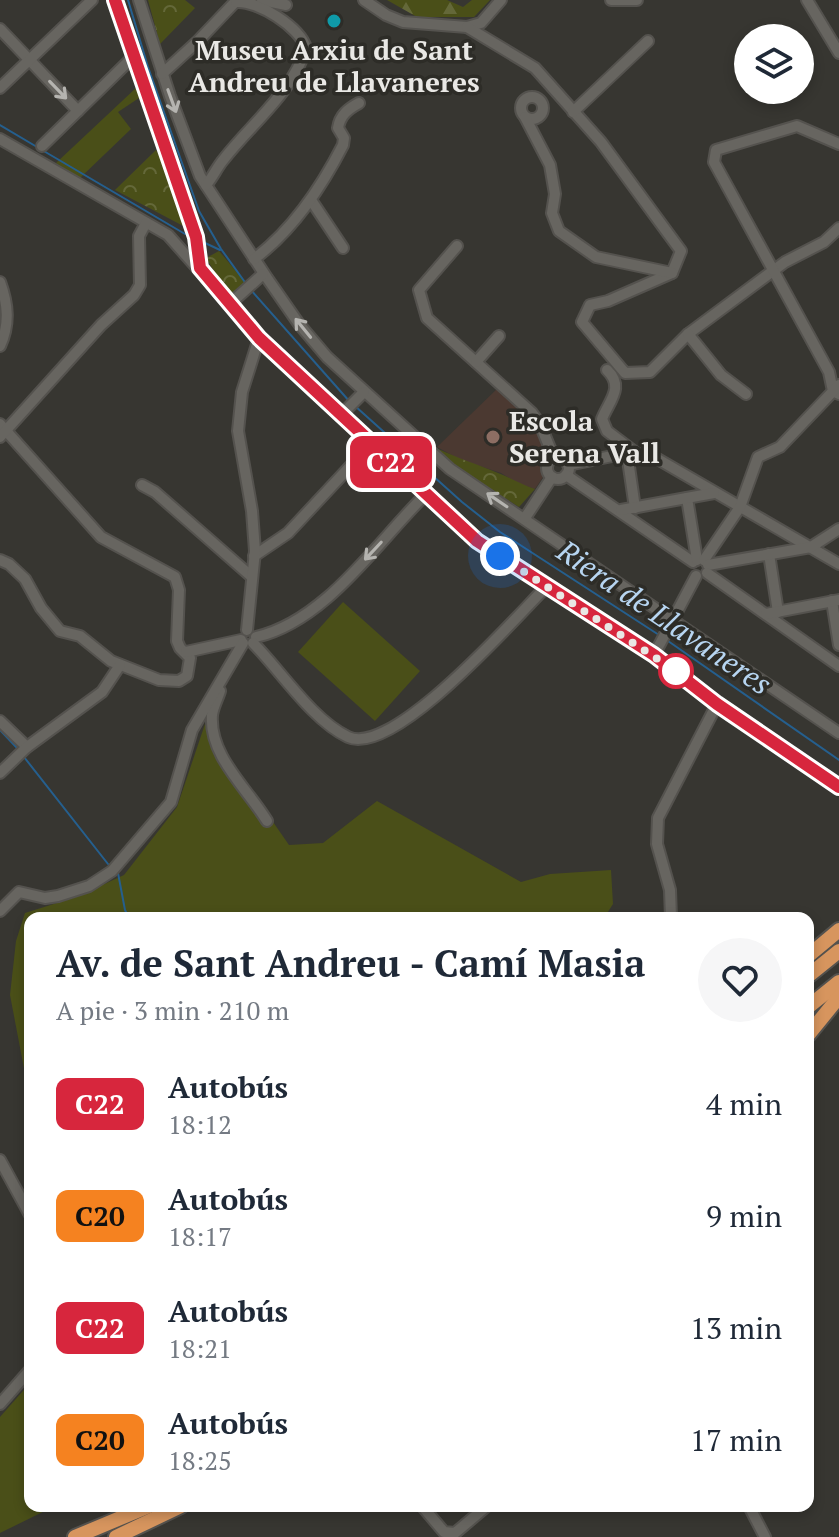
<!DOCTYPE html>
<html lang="es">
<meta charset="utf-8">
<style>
:root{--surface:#fff;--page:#f6f6f7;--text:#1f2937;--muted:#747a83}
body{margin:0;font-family:"PT Serif",serif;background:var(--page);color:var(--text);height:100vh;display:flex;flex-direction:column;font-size:30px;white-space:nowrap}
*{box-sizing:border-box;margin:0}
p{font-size:26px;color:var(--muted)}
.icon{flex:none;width:44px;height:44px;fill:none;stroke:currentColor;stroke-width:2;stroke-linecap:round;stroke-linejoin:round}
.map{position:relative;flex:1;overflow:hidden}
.details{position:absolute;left:24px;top:912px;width:790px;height:600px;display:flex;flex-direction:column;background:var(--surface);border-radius:16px;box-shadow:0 4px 12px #0003}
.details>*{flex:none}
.badge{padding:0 16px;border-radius:12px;font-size:28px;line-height:52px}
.tools{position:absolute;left:734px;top:24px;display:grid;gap:16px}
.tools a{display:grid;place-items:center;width:80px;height:80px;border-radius:50%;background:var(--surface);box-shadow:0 4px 12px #0003;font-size:40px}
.you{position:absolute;width:40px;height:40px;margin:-20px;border:6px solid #fff;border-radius:50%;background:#1a73e8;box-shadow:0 0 0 12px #1a73e833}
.map>.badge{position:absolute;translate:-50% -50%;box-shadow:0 0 0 4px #fff}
.round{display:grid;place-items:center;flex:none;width:84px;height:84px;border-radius:42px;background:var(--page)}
.summary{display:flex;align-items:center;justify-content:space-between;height:136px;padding:0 32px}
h1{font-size:38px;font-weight:700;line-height:60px}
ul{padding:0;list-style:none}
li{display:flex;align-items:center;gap:24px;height:112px;padding:0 32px}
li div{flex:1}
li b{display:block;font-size:30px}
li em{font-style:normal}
li .badge{min-width:88px;font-weight:700;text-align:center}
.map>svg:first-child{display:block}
.education{fill:#4b3931}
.green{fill:#4a4f18}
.forest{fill:url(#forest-firs)}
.park{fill:url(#park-crowns)}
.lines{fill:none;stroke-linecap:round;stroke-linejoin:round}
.stream{stroke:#255f8e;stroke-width:2}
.minor-casing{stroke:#54524e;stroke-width:14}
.highway-casing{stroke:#54524e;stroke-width:18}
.minor{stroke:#676560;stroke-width:10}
.highway{stroke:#d7955e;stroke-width:14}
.oneway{stroke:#b5b4b0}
.line-casing{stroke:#fff;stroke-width:18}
.line{stroke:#d7263d;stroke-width:12}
.walk{stroke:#e9e8e5;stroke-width:8;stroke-dasharray:0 14.4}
.culture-dot{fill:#0f9aa8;stroke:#2d2c27;stroke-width:3}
.education-dot{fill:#8d6e63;stroke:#2d2c27;stroke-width:3}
.stop-dot{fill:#fff;stroke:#d7263d;stroke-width:4}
.labels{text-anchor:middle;stroke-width:7;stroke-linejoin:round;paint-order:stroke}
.poi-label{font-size:28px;font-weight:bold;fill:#e9e8e5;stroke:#2d2c27}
.water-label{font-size:30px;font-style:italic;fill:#b7d5f1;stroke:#2d2c27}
</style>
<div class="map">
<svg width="839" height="1537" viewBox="0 0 839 1537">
<defs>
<pattern id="forest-firs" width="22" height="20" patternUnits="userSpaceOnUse" patternTransform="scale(2)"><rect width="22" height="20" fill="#4a4f18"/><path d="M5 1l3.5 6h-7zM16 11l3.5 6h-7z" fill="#646839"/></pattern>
<pattern id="park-crowns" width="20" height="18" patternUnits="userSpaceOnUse" patternTransform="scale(2)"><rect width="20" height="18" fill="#4a4f18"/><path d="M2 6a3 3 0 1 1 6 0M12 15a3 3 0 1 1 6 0" fill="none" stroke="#646839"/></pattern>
</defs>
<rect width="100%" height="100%" fill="#373631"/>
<path class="education" d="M498,388L534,427L548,456L544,462L543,477L535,489L519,484L501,473L461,460L437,447Z"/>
<g class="green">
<path d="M137,87L139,98L118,112L131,129L80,178L56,163Z"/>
<path d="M343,602L420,671L375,721L298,652Z"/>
<path d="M205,724L289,845L323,843L377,801L521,882L550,874L611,870L613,904L604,918H30V1100L10,995L16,941L25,913L76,897L124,875L177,807Z"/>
<path d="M30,1383V1506H55L0,1533V1417Z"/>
</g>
<path class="forest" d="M387,0H447L463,7L472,0H490L474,17H417Z"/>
<g class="park">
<path d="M148,0H185L195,8L160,44Z"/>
<path d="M156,150L167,170L189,229L115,190Z"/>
<path d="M219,251L246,283L232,293L219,279L206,258Z"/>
<path d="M436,448C457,458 477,464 498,473C511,478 522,485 535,489L519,507L456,467L435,450Z"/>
</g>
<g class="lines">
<g class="stream">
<path d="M128,0L148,67L199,211L221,249L247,285"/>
<path d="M0,125L37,147"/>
<path d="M42,150L185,234"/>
<path d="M203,242L220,250"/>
<path d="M251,290L350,402"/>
<path d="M355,406L462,502L500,532L659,635"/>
<path d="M668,641L839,760"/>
<path d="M0,730L18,749"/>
<path d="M24,757L108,864"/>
<path d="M118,873L125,910L129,918"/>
</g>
<g class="minor-casing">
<g id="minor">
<path d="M115,0L196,237L200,266"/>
<path d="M139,0L170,96L200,176L267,278L299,324L327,357L450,469L839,733"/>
<path d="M262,0L286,5"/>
<path d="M364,0L386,15L403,22L467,27L481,23L501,0"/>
<path d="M611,0H637"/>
<path d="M807,0L839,53"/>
<path d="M467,27L535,68L601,142L681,251L672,273L608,301L590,305L582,322L625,373L650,372L688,334L785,262L824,242L839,228"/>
<path d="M0,29L78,111"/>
<path d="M162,74L197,42L237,0"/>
<path d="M0,88L92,0"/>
<circle cx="532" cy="108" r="11"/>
<path d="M573,112L648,41"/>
<path d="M525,117L550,165L555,194L552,213L559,231L596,257L672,273"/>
<path d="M0,139L168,235L259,338L477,541L654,655L717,704L839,787"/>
<path d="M839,144L797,126L716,150L714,162L829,372L833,391L839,394"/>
<path d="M42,146L135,55"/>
<path d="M206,185C213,177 217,167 224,159C251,124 293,92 306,48C300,27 257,0 236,2"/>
<path d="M311,200L343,248"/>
<path d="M457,246L419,290L427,318L532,413L540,424L554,458"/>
<path d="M254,259C293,230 321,188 343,145L344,138L338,128C340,115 348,109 359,103"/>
<path d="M0,282C8,304 10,324 0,346"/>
<path d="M231,303L263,274"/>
<path d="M688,334L721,375L746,394"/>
<path d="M476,362L499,336"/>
<path d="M607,370C625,387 609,401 602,419L607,431L636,453"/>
<path d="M340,416L364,392"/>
<path d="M0,424L101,537L175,577L179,590L177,641L180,648L190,658L187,676L179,681L159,680L111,661L80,636L60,631L41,608L25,579L9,564L0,560"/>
<path d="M0,437L101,325L134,295L140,285L139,236L146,223"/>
<path d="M627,453L635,508"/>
<circle cx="558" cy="468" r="11"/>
<path d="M568,465L627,453L649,454L839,564"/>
<path d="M566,475L693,562"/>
<path d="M142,485L155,492L252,577"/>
<path d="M687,498L697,560"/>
<path d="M621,510L714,493"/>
<path d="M525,518L552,477"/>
<path d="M769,554L778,612"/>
<path d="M254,556L288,533L371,444"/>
<path d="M704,560L740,507L758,457L780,447L839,385"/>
<path d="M708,565L811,547L839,529"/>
<path d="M707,573L839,666"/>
<path d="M832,601L839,645"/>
<path d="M766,614L839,600"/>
<path d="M247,630L255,551L252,511L238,431L242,392L259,338"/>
<path d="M256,637C326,621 377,542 426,494"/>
<path d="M253,643C281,671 312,720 348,737C393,758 515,618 546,587"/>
<path d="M186,652L241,640"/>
<path d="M654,655L696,576"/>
<path d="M220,691C218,698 213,707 212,715C209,756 247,788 267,821"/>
<path d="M0,721L27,747"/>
<path d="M0,773L27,747L102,692L120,665"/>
<path d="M0,911L19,892L45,898L58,896L89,886L112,871L171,802L192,730L243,643"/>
<path d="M671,918L670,890L657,844L658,818L717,704"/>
<path d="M0,1160L30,1215"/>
<path d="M0,1404L30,1370"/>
<path d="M422,1506L444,1532L455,1533L487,1506"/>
<path d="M749,1506L765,1537"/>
</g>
</g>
<g class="highway-casing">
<g id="highway">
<path d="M808,956L839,930"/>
<path d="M808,976L839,951"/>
<path d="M808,1007L839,982"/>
<path d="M808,1035L839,997"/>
<path d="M75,1537L149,1506"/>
<path d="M116,1537L181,1506"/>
</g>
</g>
<use href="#minor" class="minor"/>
<use href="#highway" class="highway"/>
</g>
<defs><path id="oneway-shaft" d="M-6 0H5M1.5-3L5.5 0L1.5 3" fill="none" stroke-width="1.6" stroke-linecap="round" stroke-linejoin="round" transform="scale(2)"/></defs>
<g class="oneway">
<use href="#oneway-shaft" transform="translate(58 90) rotate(46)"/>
<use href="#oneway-shaft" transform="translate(172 101) rotate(70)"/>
<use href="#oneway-shaft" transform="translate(303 328) rotate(-129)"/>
<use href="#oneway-shaft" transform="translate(497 500) rotate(-146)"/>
<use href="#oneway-shaft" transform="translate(373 551) rotate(133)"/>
</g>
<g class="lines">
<g class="line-casing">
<path id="line" d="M115,0L196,237L200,268L259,338L477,541L654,655L717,704L839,787"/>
</g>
<use href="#line" class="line"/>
<path class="walk" d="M500,556L676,671"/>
</g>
<circle class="culture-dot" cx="334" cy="21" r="8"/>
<circle class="education-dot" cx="493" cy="437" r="8"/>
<circle class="stop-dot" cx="676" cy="671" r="16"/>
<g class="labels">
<g class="poi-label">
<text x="334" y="60">Museu Arxiu de Sant<tspan x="334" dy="32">Andreu de Llavaneres</tspan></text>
<text x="509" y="431" text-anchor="start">Escola<tspan x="509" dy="32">Serena Vall</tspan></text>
</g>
<g class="water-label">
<text transform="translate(664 618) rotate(34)" y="10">Riera de Llavaneres</text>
</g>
</g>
</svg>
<div class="tools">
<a><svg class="icon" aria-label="layers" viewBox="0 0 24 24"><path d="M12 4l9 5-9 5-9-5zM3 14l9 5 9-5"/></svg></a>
</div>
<div class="you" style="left:500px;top:556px"></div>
<b class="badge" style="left:391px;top:462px;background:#d7263d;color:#fff">C22</b>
<section class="details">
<div class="summary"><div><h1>Av. de Sant Andreu - Camí Masia</h1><p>A pie · 3 min · 210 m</p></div><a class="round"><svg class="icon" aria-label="heart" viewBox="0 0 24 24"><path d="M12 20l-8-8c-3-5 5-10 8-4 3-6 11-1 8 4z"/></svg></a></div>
<ul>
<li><span class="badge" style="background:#d7263d;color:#fff">C22</span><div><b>Autobús</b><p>18:12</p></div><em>4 min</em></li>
<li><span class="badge" style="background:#f58220;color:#111">C20</span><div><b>Autobús</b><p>18:17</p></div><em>9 min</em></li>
<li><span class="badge" style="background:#d7263d;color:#fff">C22</span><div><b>Autobús</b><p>18:21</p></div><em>13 min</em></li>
<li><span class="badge" style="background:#f58220;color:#111">C20</span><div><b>Autobús</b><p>18:25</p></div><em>17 min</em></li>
</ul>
</section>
</div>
